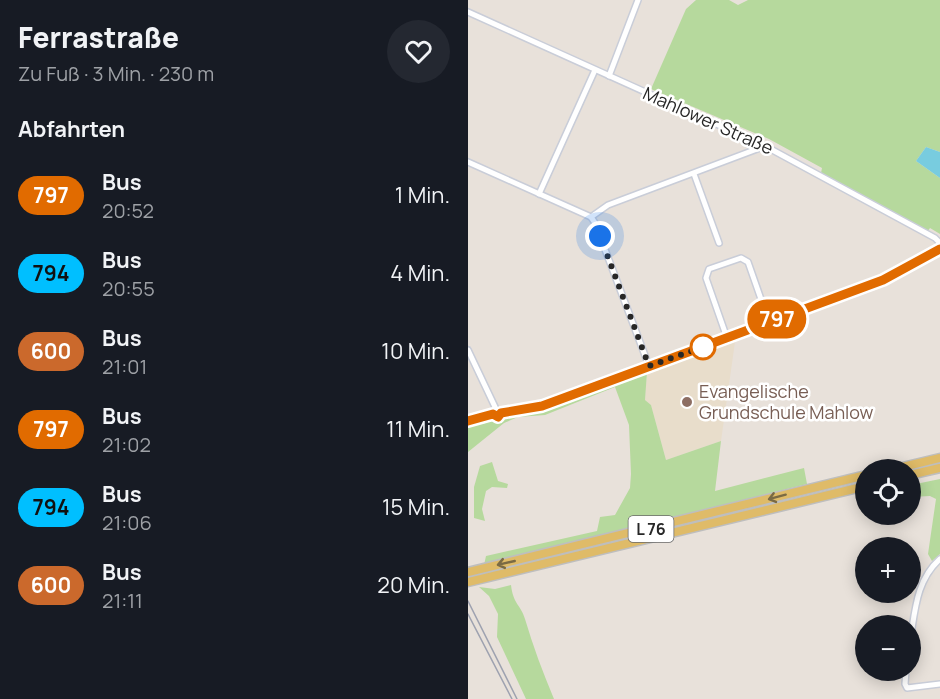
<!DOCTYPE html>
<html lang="de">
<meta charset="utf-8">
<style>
:root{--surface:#171b24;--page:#242831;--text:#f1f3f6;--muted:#9ea1a6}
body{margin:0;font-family:Manrope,sans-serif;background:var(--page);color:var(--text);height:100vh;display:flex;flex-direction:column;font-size:22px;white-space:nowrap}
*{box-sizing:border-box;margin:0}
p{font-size:20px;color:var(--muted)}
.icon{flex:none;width:33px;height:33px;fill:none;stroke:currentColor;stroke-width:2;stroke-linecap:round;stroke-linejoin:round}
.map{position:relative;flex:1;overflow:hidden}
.sheet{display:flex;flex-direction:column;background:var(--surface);width:468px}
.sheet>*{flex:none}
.badge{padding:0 12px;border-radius:20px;font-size:21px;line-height:39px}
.controls{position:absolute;left:387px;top:459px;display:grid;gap:12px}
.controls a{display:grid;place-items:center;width:66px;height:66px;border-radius:50%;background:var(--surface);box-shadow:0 3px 15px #0003;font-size:30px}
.you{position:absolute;width:30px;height:30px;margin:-15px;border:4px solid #fff;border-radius:50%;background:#1a73e8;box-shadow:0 0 0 9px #1a73e833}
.map>.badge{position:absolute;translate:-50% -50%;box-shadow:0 0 0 3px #fff}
h2{padding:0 18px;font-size:22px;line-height:54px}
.round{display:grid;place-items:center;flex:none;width:63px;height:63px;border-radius:32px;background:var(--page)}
.head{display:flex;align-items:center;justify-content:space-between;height:102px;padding:0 18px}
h1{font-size:28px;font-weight:800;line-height:45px}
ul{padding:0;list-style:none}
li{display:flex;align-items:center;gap:18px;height:78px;padding:0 18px}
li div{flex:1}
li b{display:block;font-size:22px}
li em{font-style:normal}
li .badge{min-width:66px;font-weight:700;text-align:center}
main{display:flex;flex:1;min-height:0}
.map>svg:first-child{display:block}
.education{fill:#e8ddcb}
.green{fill:#b6d99d}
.water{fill:#78ccdf}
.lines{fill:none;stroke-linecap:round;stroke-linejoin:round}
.street-casing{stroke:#c9cdd8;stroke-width:8}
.primary-casing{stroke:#bebebe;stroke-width:11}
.street{stroke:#fff;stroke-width:5}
.primary{stroke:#dfbb68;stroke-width:8}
.tram{stroke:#9ea2b0;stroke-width:1.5}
.rail{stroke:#9ea2b0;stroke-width:1.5}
.oneway{stroke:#7a6a44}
.line-casing{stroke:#fff;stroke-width:14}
.line{stroke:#e16b00;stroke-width:9}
.walk{stroke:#272727;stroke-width:6;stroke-dasharray:0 10.8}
.stop-dot{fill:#fff;stroke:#e16b00;stroke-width:3}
.education-dot{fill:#8d6e63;stroke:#fff;stroke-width:2}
.labels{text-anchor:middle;stroke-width:5;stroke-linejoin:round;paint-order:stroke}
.shield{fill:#fff;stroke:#686868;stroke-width:1.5}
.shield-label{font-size:16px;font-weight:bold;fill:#272727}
.street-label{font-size:18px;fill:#272727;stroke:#fff}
.education-label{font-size:18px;fill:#785e54;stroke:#fff;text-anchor:start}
</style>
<main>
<section class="sheet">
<div class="head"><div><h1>Ferrastraße</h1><p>Zu Fuß · 3 Min. · 230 m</p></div><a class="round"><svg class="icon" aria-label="heart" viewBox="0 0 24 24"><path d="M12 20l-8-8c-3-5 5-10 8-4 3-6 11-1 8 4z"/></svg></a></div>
<h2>Abfahrten</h2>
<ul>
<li><span class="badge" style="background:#e16b00;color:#fff">797</span><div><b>Bus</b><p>20:52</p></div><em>1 Min.</em></li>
<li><span class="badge" style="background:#00bfff;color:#111">794</span><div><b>Bus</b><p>20:55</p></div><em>4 Min.</em></li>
<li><span class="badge" style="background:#cb692c;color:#fff">600</span><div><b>Bus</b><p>21:01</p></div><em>10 Min.</em></li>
<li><span class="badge" style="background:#e16b00;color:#fff">797</span><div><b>Bus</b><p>21:02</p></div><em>11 Min.</em></li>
<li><span class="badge" style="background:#00bfff;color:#111">794</span><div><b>Bus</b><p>21:06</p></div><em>15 Min.</em></li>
<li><span class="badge" style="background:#cb692c;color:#fff">600</span><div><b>Bus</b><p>21:11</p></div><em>20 Min.</em></li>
</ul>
</section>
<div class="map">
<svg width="472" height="699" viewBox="0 0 472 699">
<rect width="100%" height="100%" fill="#e8e1da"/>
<path class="education" d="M267,342L253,441L198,460L183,405L177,400L179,372Z"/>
<g class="green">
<path d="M228,0H261L270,5L280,0H472V152L458,147L448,161L472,178V234L462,228L459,232L353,173L354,168L301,139L183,89L218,9Z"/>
<path d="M179,372L177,400L183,405L198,460L253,441L247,491L336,468L339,484L16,565L18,556L129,531L132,517L147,515L162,488L163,474L161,425L147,387L77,415L50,417L36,423L0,452V424C61,414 119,394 179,372Z"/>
<path d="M24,462L30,481L40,484L39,488L24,487L18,491L14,509L17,521L6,518V487L12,466Z"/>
<path d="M472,479V554L464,561L460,554L468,499L462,496L443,497V485Z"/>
<path d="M43,585C45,604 53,605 57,619C65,646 75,673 86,699H58L29,637L30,614L21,596L11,587L27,589Z"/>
</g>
<path class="water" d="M458,147L472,152V178L448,161Z"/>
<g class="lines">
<g class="street-casing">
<g id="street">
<path d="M0,12L297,146L467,238L472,243"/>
<path d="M141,76L170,0"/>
<path d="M0,162L123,217L127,223L181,366"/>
<path d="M226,174L251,243"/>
<path d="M71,194L127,70"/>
<path d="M123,217L140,205L297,146"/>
<path d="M259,338L238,278L241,269L273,258L280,262L301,322"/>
<path d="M0,350L28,409"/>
<path d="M33,413L74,406L234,347L415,280L472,249"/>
<path d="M0,421L19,417L28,409L33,413L29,417L25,414"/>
<path d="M442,641C447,612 448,580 472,559"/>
<path d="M438,670L437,684L439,688L472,684"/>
</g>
</g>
<g class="primary-casing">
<g id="primary">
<path d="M422,470L472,458"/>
<path d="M442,475L472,468"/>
<path d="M0,572L398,475"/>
<path d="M0,582L398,486"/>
</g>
</g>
<use href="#street" class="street"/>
<use href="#primary" class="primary"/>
<path class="tram" d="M0,601L49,699"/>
<path class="rail" d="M0,614L44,699"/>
</g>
<defs><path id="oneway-shaft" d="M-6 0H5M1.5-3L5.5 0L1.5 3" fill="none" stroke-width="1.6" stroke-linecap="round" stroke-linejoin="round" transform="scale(1.5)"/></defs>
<g class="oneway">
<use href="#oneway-shaft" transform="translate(309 497) rotate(165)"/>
<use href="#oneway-shaft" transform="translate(38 563) rotate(167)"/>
</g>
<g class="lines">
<g class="line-casing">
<path id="line" d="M0,421L25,414L30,417L33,413L74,406L234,347L415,280L472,249"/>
</g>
<use href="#line" class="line"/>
<path class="walk" d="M132,236L181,366L235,347"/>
</g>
<circle class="stop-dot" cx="235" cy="347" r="12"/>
<circle class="education-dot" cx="219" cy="402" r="6"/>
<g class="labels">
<rect class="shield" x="160.5" y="516" width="45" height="26" rx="4.5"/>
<g class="shield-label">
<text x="183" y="535">L 76</text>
</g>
<g class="street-label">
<text transform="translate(240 121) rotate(24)" y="6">Mahlower Straße</text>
</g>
<g class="education-label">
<text x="231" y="398">Evangelische<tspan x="231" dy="21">Grundschule Mahlow</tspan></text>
</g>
</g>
</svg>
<div class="controls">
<a><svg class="icon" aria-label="locate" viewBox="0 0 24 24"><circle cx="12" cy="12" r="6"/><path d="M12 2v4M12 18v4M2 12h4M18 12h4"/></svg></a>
<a>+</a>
<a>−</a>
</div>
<div class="you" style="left:132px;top:236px"></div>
<b class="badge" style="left:309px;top:319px;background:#e16b00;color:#fff">797</b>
</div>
</main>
